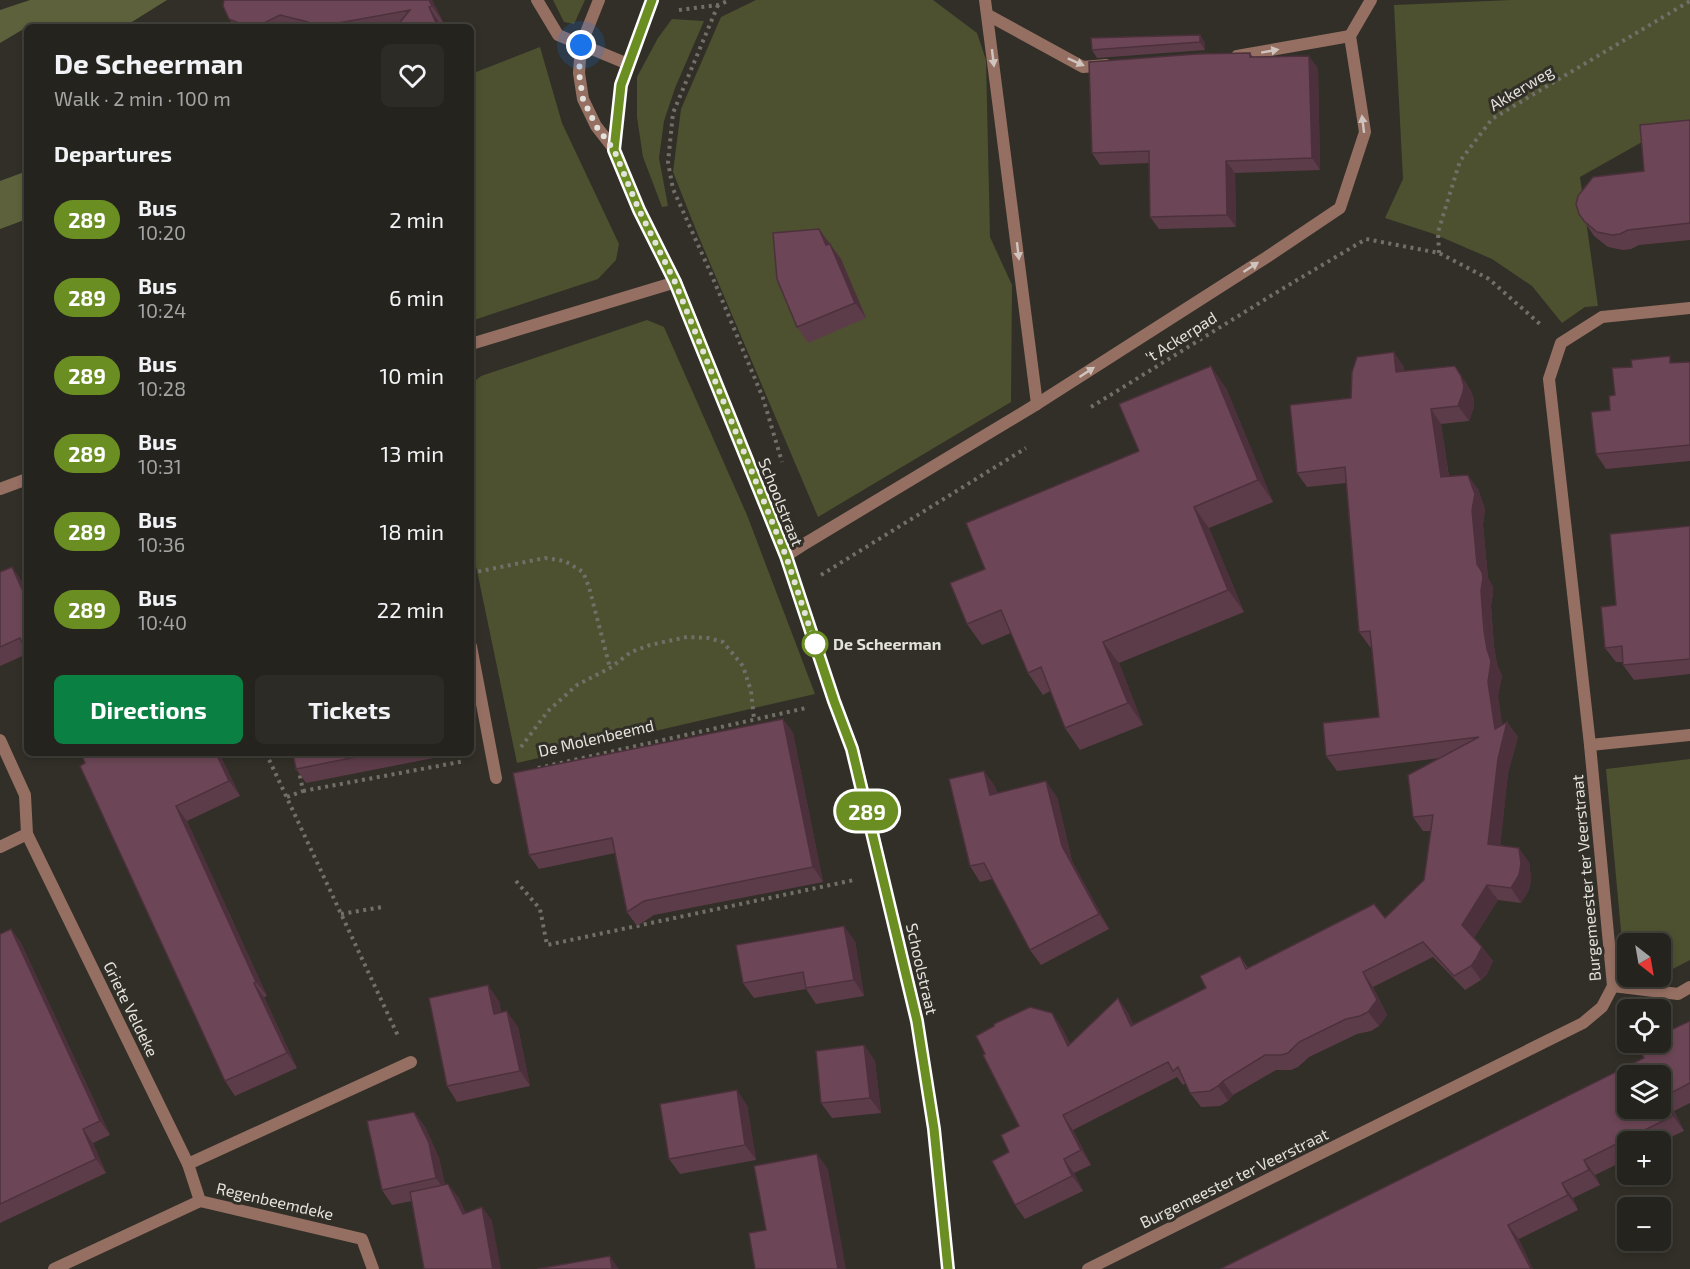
<!DOCTYPE html>
<meta charset="utf-8">
<style>
:root{--surface:#25231d;--page:#2d2b26;--text:#f1f3f6;--muted:#a3a4a4;--line:#42403b;--accent:#0b8043}
body{margin:0;font-family:"Exo 2",sans-serif;background:var(--page);color:var(--text);height:100vh;display:flex;flex-direction:column;font-size:22px;white-space:nowrap}
*{box-sizing:border-box;margin:0}
p{font-size:20px;color:var(--muted)}
.icon{flex:none;width:33px;height:33px;fill:none;stroke:currentColor;stroke-width:2;stroke-linecap:round;stroke-linejoin:round}
.map{position:relative;flex:1;overflow:hidden}
.drawer{position:absolute;left:24px;top:24px;width:450px;height:732px;display:flex;flex-direction:column;background:var(--surface);border-radius:9px;box-shadow:0 3px 9px #0003,0 0 0 2px var(--line)}
.drawer>*{flex:none}
.badge{padding:0 12px;border-radius:20px;font-size:21px;line-height:39px}
.needle{width:39px;rotate:149deg}
.tools{position:absolute;left:1617px;top:933px;display:grid;gap:12px}
.tools a{display:grid;place-items:center;width:54px;height:54px;border-radius:9px;background:var(--surface);box-shadow:0 3px 9px #0003,0 0 0 2px var(--line);font-size:30px}
.you{position:absolute;width:30px;height:30px;margin:-15px;border:4px solid #fff;border-radius:50%;background:#1a73e8;box-shadow:0 0 0 9px #1a73e833}
.map>.badge{position:absolute;translate:-50% -50%;box-shadow:0 0 0 3px #fff}
h2{padding:0 30px;font-size:22px;line-height:54px}
.round{display:grid;place-items:center;flex:none;width:63px;height:63px;border-radius:9px;background:var(--page)}
.summary{display:flex;align-items:center;justify-content:space-between;height:102px;padding:0 30px}
h1{font-size:28px;font-weight:700;line-height:45px}
.cta{display:flex;gap:12px;margin-top:auto;padding:12px 30px}
.cta a{flex:1;height:69px;border-radius:9px;background:var(--accent);color:#fff;font-size:24px;font-weight:700;line-height:69px;text-align:center}
.cta a+a{background:var(--page);color:var(--text)}
ul{padding:0;list-style:none}
li{display:flex;align-items:center;gap:18px;height:78px;padding:0 30px}
li div{flex:1}
li b{display:block;font-size:22px}
li em{font-style:normal}
li .badge{min-width:66px;font-weight:700;text-align:center}
.map>svg:first-child{display:block}
.green{fill:#4d512f}
.forest{fill:#5d623c}
.lines{fill:none;stroke-linecap:round;stroke-linejoin:round}
.path{stroke:#716f68;stroke-width:4;stroke-dasharray:3 4.5;stroke-linecap:butt}
.service{stroke:#956f62;stroke-width:12}
.minor{stroke:#956f62;stroke-width:12}
.wall{fill:#5d3c4a}
.shaded-wall{fill:#4c313c}
.building{fill:#6c4656;stroke:#4c313c;stroke-width:1.5;fill-rule:evenodd}
.oneway{fill:#d0c5be}
.line-casing{stroke:#fff;stroke-width:14}
.line{stroke:#6b8e23;stroke-width:9}
.walk{stroke:#e4e2dd;stroke-width:6;stroke-dasharray:0 10.8}
.stop-dot{fill:#fff;stroke:#6b8e23;stroke-width:3}
.labels{text-anchor:middle;stroke-width:6;stroke-linejoin:round;paint-order:stroke}
.street-label{font-size:16px;fill:#e4e2dd;stroke:#312f27}
.stop-label{font-size:16px;font-weight:bold;fill:#e4e2dd;stroke:#312f27;text-anchor:start}
</style>
<div class="map">
<svg width="1690" height="1269" viewBox="0 0 1690 1269">
<rect width="100%" height="100%" fill="#312f27"/>
<g class="green">
<path d="M553,0H585L574,24L564,22Z"/>
<path d="M756,0H933L977,33L986,60L990,237L1012,285L1011,402L818,517L698,235L673,172L681,109L721,17Z"/>
<path d="M1511,0H1690V122L1674,124L1580,177L1598,306L1585,307L1562,323L1532,286L1492,259L1434,234L1385,218L1403,179L1394,5Z"/>
<path d="M672,19L704,21L675,88L664,121L659,158L668,206L662,207L643,157L637,117V77L658,38Z"/>
<path d="M540,47L562,123L619,244L616,260L598,279L471,321V74Z"/>
<path d="M647,320L664,327L747,515L815,694L517,763L471,542V384L481,376Z"/>
<path d="M1690,759V960L1661,975L1660,944H1628L1627,962L1623,952L1606,769Z"/>
</g>
<g class="forest">
<path d="M30,0H167L127,25L27,27L0,43V10Z"/>
<path d="M27,171V219L0,229V181Z"/>
</g>
<g class="lines">
<g class="path">
<path d="M718,5L673,113L668,162L673,189L712,276L763,398L782,462"/>
<path d="M679,10L718,5L730,0"/>
<path d="M1439,253L1438,232L1460,161L1492,119L1690,1"/>
<path d="M1091,407L1282,289L1366,239L1439,253L1489,279L1541,325"/>
<path d="M471,573L545,558L565,561L583,572L589,587L610,668"/>
<path d="M821,575L1026,448"/>
<path d="M521,747L548,711L577,685L610,668L631,652L650,645L687,637L708,638L723,642L743,666L751,691L754,719"/>
<path d="M266,753L399,1038"/>
<path d="M538,768L806,708"/>
<path d="M303,791L465,761"/>
<path d="M287,797L303,791L299,771"/>
<path d="M516,881L540,909L547,945L854,880"/>
<path d="M341,914L382,907"/>
</g>
<g class="service">
<path d="M985,0L1037,404"/>
<path d="M988,15L1083,67L1106,65"/>
<path d="M1237,56L1350,36"/>
<path d="M786,556L806,543L1037,404L1267,257L1340,208L1365,132L1350,36L1371,0"/>
</g>
<g class="minor">
<path d="M537,0L558,35L628,64"/>
<path d="M599,0L581,45L579,73L583,99L596,126L614,149L639,210L676,282L786,556L834,701L853,749L917,1021L934,1129L948,1269"/>
<path d="M614,149L621,85L652,0"/>
<path d="M471,344L676,282"/>
<path d="M0,489L27,479"/>
<path d="M471,646L496,778"/>
<path d="M0,740L25,795L27,834"/>
<path d="M1590,745L1690,735"/>
<path d="M0,847L27,834L188,1164L200,1201"/>
<path d="M1613,986L1678,994L1690,987"/>
<path d="M188,1164L411,1062"/>
<path d="M54,1269L200,1201L362,1239L373,1269"/>
<path d="M1088,1269L1583,1023L1602,1007L1613,986L1590,745L1549,379L1561,343L1602,317L1690,308"/>
</g>
</g>
<g class="wall">
<path d="M432,0L443,22H439L442,27H235L229,19Z"/>
<path d="M1200,35L1205,43V50L1097,58L1092,50Z"/>
<path d="M1250,53L1253,57L1318,68L1320,170L1235,173L1236,227L1159,229L1150,217L1149,163L1100,165L1092,153Z"/>
<path d="M1690,120V240L1639,245L1631,249L1623,250L1608,247L1594,236L1584,221L1644,171Z"/>
<path d="M819,229L841,259L866,318L808,343L797,327Z"/>
<path d="M1690,362V461L1606,469L1596,454L1615,395Z"/>
<path d="M1404,367V371L1465,381L1471,391L1474,400V407L1469,421L1441,424L1449,476L1478,489L1485,509L1483,525L1488,578L1493,587V593L1491,606L1494,646L1497,664L1502,676L1498,696L1502,725L1507,722L1518,737L1508,773L1500,846L1529,862L1531,879L1529,890L1521,903L1498,900L1474,937L1482,947L1493,961L1487,974L1481,980L1465,990L1433,957L1373,987L1387,1015L1379,1026L1371,1031L1357,1034L1309,1057L1298,1067L1291,1070H1276L1233,1095L1228,1101L1220,1106L1201,1107L1190,1093L1186,1083L1183,1085L1177,1077L1073,1130L1091,1165L1074,1173L1083,1191L1025,1219L1015,1205L1009,1152L1019,1126L1062,1028L1070,1044L1118,998L1128,1013L1133,1024L1206,988L1240,956L1248,968L1385,918L1424,880L1431,831H1423L1413,817L1440,758L1337,771L1326,756L1379,717L1372,647H1370L1359,632L1346,483L1307,487L1297,473L1351,398Z"/>
<path d="M1226,388L1273,502L1209,528L1244,612L1119,663L1143,725L1080,750L1065,728L1050,691L1043,695L1028,673L1011,633L982,645L967,624L985,569L1139,451Z"/>
<path d="M1690,526V674L1634,680L1623,665V662H1616L1605,648L1616,605Z"/>
<path d="M0,572L22,581L27,654L0,666Z"/>
<path d="M783,719L793,733L823,882L654,915L637,926L627,912L615,853L539,869L529,855Z"/>
<path d="M219,753L240,796L187,821L267,996L264,997L297,1068L235,1096L225,1081L85,763Z"/>
<path d="M293,753H454V754L306,783L296,769Z"/>
<path d="M995,786L997,793L1057,797L1072,861L1109,929L1041,965L1030,950L992,879L980,882L970,866Z"/>
<path d="M11,929L21,943L110,1135L93,1143L106,1173L0,1223V934Z"/>
<path d="M855,941L864,996L816,1004L806,989L754,998L743,983Z"/>
<path d="M499,1001L501,1013L518,1027L530,1086L457,1102L447,1086Z"/>
<path d="M1690,1021V1103L1674,1111L1684,1131L1660,1142H1628V1159L1595,1175L1600,1185L1573,1198L1578,1210L1519,1239L1220,1269L1644,1058Z"/>
<path d="M864,1045L875,1061L881,1113L832,1118L821,1103Z"/>
<path d="M747,1105L756,1160L680,1174L669,1159Z"/>
<path d="M414,1112L425,1127L439,1158L445,1185L459,1198L465,1213L482,1207L492,1221L412,1201L392,1205L382,1190Z"/>
</g>
<g class="shaded-wall">
<path d="M429,0H432L443,22L432,6Z"/>
<path d="M429,7L439,22L442,27H438Z"/>
<path d="M1200,35L1205,43V50L1200,42Z"/>
<path d="M1309,56L1318,68L1320,170L1312,158Z"/>
<path d="M1226,161L1235,173L1236,227L1227,215Z"/>
<path d="M819,229L830,244L826,245Z"/>
<path d="M830,244L841,259L866,318L855,303Z"/>
<path d="M1394,352L1404,367L1406,387L1396,372Z"/>
<path d="M1211,366L1226,388L1273,502L1258,480Z"/>
<path d="M1455,366L1471,391L1474,400V407L1469,421L1458,406Z"/>
<path d="M1431,409L1441,424L1451,492L1441,477Z"/>
<path d="M1468,475L1478,489L1485,509L1483,525L1488,578L1493,587V593L1491,606L1494,646L1497,664L1502,676L1498,696L1504,736L1507,722L1518,737L1508,773L1499,859L1488,844L1495,729L1488,682L1487,649Z"/>
<path d="M1194,507L1209,528L1244,612L1228,590Z"/>
<path d="M12,567L22,581L27,592V600Z"/>
<path d="M1103,642L1119,663L1143,725L1128,703Z"/>
<path d="M783,719L793,733L823,882L813,867Z"/>
<path d="M216,753H219L240,796L229,781Z"/>
<path d="M984,771L995,786L1001,810L990,795Z"/>
<path d="M1046,781L1057,797L1072,861L1109,929L1099,914L1062,846Z"/>
<path d="M176,806L187,821L267,996L256,982Z"/>
<path d="M1519,848L1529,862L1531,879L1529,890L1521,903L1511,888Z"/>
<path d="M1487,885L1498,900L1473,940L1462,925Z"/>
<path d="M844,926L855,941L864,996L854,980Z"/>
<path d="M11,929L21,943L110,1135L100,1121Z"/>
<path d="M1482,947L1493,961L1487,974L1481,980L1471,966Z"/>
<path d="M1363,972L1373,987L1387,1015L1379,1026L1368,1012Z"/>
<path d="M254,983L264,997L297,1068L287,1053Z"/>
<path d="M488,985L499,1001L505,1030L494,1014Z"/>
<path d="M1118,998L1128,1013L1141,1040L1131,1026Z"/>
<path d="M507,1011L518,1027L530,1086L520,1071Z"/>
<path d="M1052,1013L1062,1028L1078,1061L1068,1046Z"/>
<path d="M864,1045L875,1061L881,1113L870,1098Z"/>
<path d="M1223,1081L1233,1095L1228,1101L1218,1086Z"/>
<path d="M737,1090L747,1105L756,1160L745,1145Z"/>
<path d="M1663,1097L1674,1111L1684,1131L1673,1116Z"/>
<path d="M414,1112L425,1127L439,1158L447,1193L436,1178Z"/>
<path d="M1063,1115L1073,1130L1091,1165L1081,1150Z"/>
<path d="M83,1129L93,1143L106,1173L96,1159Z"/>
<path d="M817,1154L828,1169L846,1269H838Z"/>
<path d="M1064,1159L1074,1173L1083,1191L1072,1176Z"/>
<path d="M1584,1160L1595,1175L1600,1185L1589,1170Z"/>
<path d="M1562,1183L1573,1198L1578,1210L1568,1195Z"/>
<path d="M448,1184L459,1198L473,1228L463,1214Z"/>
<path d="M482,1207L492,1221L501,1269H493Z"/>
<path d="M1508,1225L1519,1239L1533,1269H1531Z"/>
<path d="M610,1256L619,1269H612Z"/>
</g>
<g class="building">
<path d="M224,0H429L432,6L429,7L438,27H396L410,10L338,23L340,27H313L308,22L280,15L256,27H248L229,19L223,6Z"/>
<path d="M1200,35V42L1092,50L1091,38Z"/>
<path d="M1250,53V57L1309,56L1312,158L1226,161L1227,215L1150,217L1149,151L1092,153L1089,62L1197,54Z"/>
<path d="M1690,120V223L1628,230L1620,234L1612,235L1597,232L1584,221L1579,214L1576,204L1578,196L1593,177L1644,171L1640,125Z"/>
<path d="M819,229L826,245L830,244L855,303L797,327L777,279L773,233Z"/>
<path d="M1394,352L1396,372L1455,366L1461,376L1464,386L1463,392L1458,406L1431,409L1441,477L1468,475L1475,494L1472,510L1477,564L1482,572L1483,578L1481,591L1484,631L1487,649L1491,661L1488,682L1495,729L1507,722L1498,759L1488,844L1519,848L1521,864L1519,875L1511,888L1487,885L1462,925L1482,947L1476,959L1471,966L1454,976L1423,942L1363,972L1377,1000L1368,1012L1360,1016L1346,1019L1299,1042L1288,1053L1281,1055H1265L1223,1081L1218,1086L1210,1091L1190,1093L1178,1067L1173,1071L1168,1062L1063,1115L1081,1150L1064,1159L1072,1176L1015,1205L992,1161L1009,1152L1001,1135L1019,1126L983,1055L985,1054L976,1036L994,1026V1024L1030,1007L1052,1013L1068,1046L1118,998L1131,1026L1206,988L1200,976L1240,956L1246,969L1374,904L1385,918L1424,880L1433,815L1413,817L1408,775L1479,737L1326,756L1323,723L1379,717L1370,631L1359,632L1345,467L1297,473L1290,405L1351,398L1352,372L1357,357Z"/>
<path d="M1670,356V363L1690,362V445L1596,454L1591,412L1610,410L1609,396L1615,395L1612,368L1632,367L1631,360Z"/>
<path d="M1211,366L1258,480L1194,507L1228,590L1103,642L1128,703L1065,728L1041,667L1028,673L1001,610L967,624L950,583L985,569L966,523L1139,451L1119,404Z"/>
<path d="M1690,526V659L1623,665L1622,646L1605,648L1601,607L1616,605L1610,534Z"/>
<path d="M12,567L27,600V653L20,638L0,647V572Z"/>
<path d="M783,719L813,867L644,901L627,912L612,838L529,855L513,773Z"/>
<path d="M81,753H216L229,781L176,806L256,982L254,983L287,1053L225,1081L80,766L85,763Z"/>
<path d="M293,753H376L296,769Z"/>
<path d="M984,771L990,795L1046,781L1062,846L1099,914L1030,950L984,863L970,866L949,779Z"/>
<path d="M844,926L854,980L806,988L803,972L743,983L736,945Z"/>
<path d="M11,929L100,1121L83,1129L96,1159L0,1204V934Z"/>
<path d="M488,985L494,1014L507,1011L520,1071L447,1086L429,998Z"/>
<path d="M1690,1021V1083L1663,1097L1673,1116L1584,1160L1589,1170L1562,1183L1568,1195L1508,1225L1531,1269H1220L1644,1058L1638,1046L1646,1042H1660V1035ZM1628,1076H1660V1108H1628Z"/>
<path d="M864,1045L870,1098L821,1103L816,1051Z"/>
<path d="M737,1090L745,1145L669,1159L660,1104Z"/>
<path d="M414,1112L429,1143L436,1178L382,1190L367,1121Z"/>
<path d="M817,1154L838,1269H755L749,1233L766,1230L754,1166Z"/>
<path d="M448,1184L463,1214L482,1207L493,1269H424L410,1192Z"/>
<path d="M610,1256L612,1269H537Z"/>
</g>
<defs><path id="oneway-solid" d="M-6-.8H1V-3.2L6.5 0L1 3.2V.8H-6Z" transform="scale(1.5)"/></defs>
<g class="oneway">
<use href="#oneway-solid" transform="translate(1270 51) rotate(-10)"/>
<use href="#oneway-solid" transform="translate(993 58) rotate(83)"/>
<use href="#oneway-solid" transform="translate(1076 62) rotate(24)"/>
<use href="#oneway-solid" transform="translate(1363 124) rotate(-97)"/>
<use href="#oneway-solid" transform="translate(1018 251) rotate(83)"/>
<use href="#oneway-solid" transform="translate(1251 267) rotate(-33)"/>
<use href="#oneway-solid" transform="translate(1087 372) rotate(-33)"/>
</g>
<g class="lines">
<g class="line-casing">
<path id="line" d="M652,0L621,85L614,150L639,210L675,282L786,556L834,701L852,749L917,1021L934,1129L948,1269"/>
</g>
<use href="#line" class="line"/>
<path class="walk" d="M581,45L579,73L583,99L596,126L614,150L639,210L675,282L786,556L815,644"/>
</g>
<circle class="stop-dot" cx="815" cy="644" r="12"/>
<g class="labels">
<g class="street-label">
<text transform="translate(1521 88) rotate(-31)" y="6">Akkerweg</text>
<text transform="translate(1181 337) rotate(-32)" y="6">'t Ackerpad</text>
<text transform="translate(781 502) rotate(68)" y="6">Schoolstraat</text>
<text transform="translate(596 738) rotate(-13)" y="6">De Molenbeemd</text>
<text transform="translate(1586 878) rotate(-95)" y="6">Burgemeester ter Veerstraat</text>
<text transform="translate(922 969) rotate(77)" y="6">Schoolstraat</text>
<text transform="translate(131 1009) rotate(64)" y="6">Griete Veldeke</text>
<text transform="translate(1234 1178) rotate(-26)" y="6">Burgemeester ter Veerstraat</text>
<text transform="translate(275 1201) rotate(13)" y="6">Regenbeemdeke</text>
</g>
<g class="stop-label">
<text x="833" y="650">De Scheerman</text>
</g>
</g>
</svg>
<div class="tools">
<a><svg class="needle" viewBox="-14 -14 28 28"><path d="M0-13l5 13h-10z" fill="#e53935"/><path d="M0 13l5-13h-10z" fill="#a3a4a4"/></svg></a>
<a><svg class="icon" aria-label="locate" viewBox="0 0 24 24"><circle cx="12" cy="12" r="6"/><path d="M12 2v4M12 18v4M2 12h4M18 12h4"/></svg></a>
<a><svg class="icon" aria-label="layers" viewBox="0 0 24 24"><path d="M12 4l9 5-9 5-9-5zM3 14l9 5 9-5"/></svg></a>
<a>+</a>
<a>−</a>
</div>
<div class="you" style="left:581px;top:45px"></div>
<b class="badge" style="left:867px;top:811px;background:#6b8e23;color:#fff">289</b>
<section class="drawer">
<div class="summary"><div><h1>De Scheerman</h1><p>Walk · 2 min · 100 m</p></div><a class="round"><svg class="icon" aria-label="heart" viewBox="0 0 24 24"><path d="M12 20l-8-8c-3-5 5-10 8-4 3-6 11-1 8 4z"/></svg></a></div>
<h2>Departures</h2>
<ul>
<li><span class="badge" style="background:#6b8e23;color:#fff">289</span><div><b>Bus</b><p>10:20</p></div><em>2 min</em></li>
<li><span class="badge" style="background:#6b8e23;color:#fff">289</span><div><b>Bus</b><p>10:24</p></div><em>6 min</em></li>
<li><span class="badge" style="background:#6b8e23;color:#fff">289</span><div><b>Bus</b><p>10:28</p></div><em>10 min</em></li>
<li><span class="badge" style="background:#6b8e23;color:#fff">289</span><div><b>Bus</b><p>10:31</p></div><em>13 min</em></li>
<li><span class="badge" style="background:#6b8e23;color:#fff">289</span><div><b>Bus</b><p>10:36</p></div><em>18 min</em></li>
<li><span class="badge" style="background:#6b8e23;color:#fff">289</span><div><b>Bus</b><p>10:40</p></div><em>22 min</em></li>
</ul>
<div class="cta"><a>Directions</a><a>Tickets</a></div>
</section>
</div>
